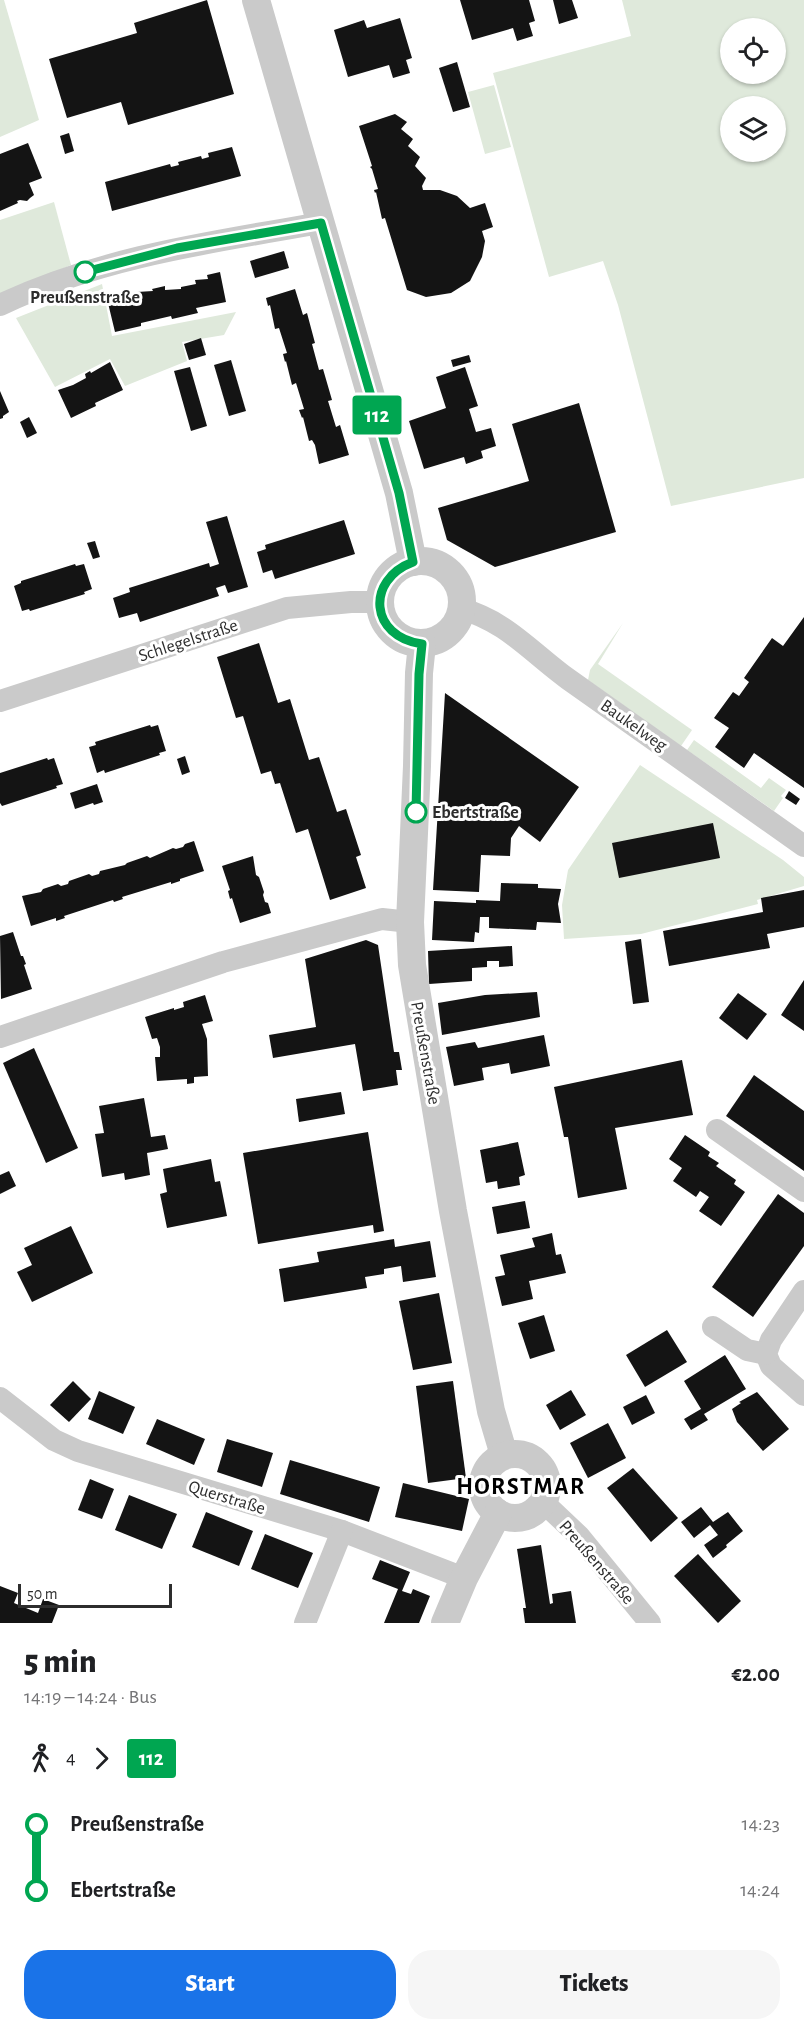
<!DOCTYPE html>
<meta charset="utf-8">
<style>
:root{--surface:#fff;--page:#f6f6f6;--text:#202124;--muted:#757577;--accent:#1a73e8}
body{margin:0;font-family:"Alegreya Sans",sans-serif;background:var(--page);color:var(--text);height:100vh;display:flex;flex-direction:column;font-size:22px;white-space:nowrap}
*{box-sizing:border-box;margin:0}
p{font-size:20px;color:var(--muted)}
.icon{flex:none;width:33px;height:33px;fill:none;stroke:currentColor;stroke-width:2;stroke-linecap:round;stroke-linejoin:round}
.map{position:relative;height:1623px;overflow:hidden}
.panel{display:flex;flex-direction:column;background:var(--surface);flex:1}
.panel>*{flex:none}
.badge{padding:0 12px;border-radius:4px;font-size:21px;line-height:39px}
.buttons{position:absolute;left:720px;top:18px;display:grid;gap:12px}
.buttons a{display:grid;place-items:center;width:66px;height:66px;border-radius:50%;background:var(--surface);box-shadow:0 2px 4px #0004;font-size:30px}
.scale{position:absolute;left:18px;bottom:15px;width:154px;box-sizing:border-box;padding-left:6px;border:3px solid #2d2d2d;border-top:0;font-size:16px;line-height:21px;white-space:nowrap;color:#2d2d2d;-webkit-text-stroke:4px #fff;paint-order:stroke}
.map>.badge{position:absolute;translate:-50% -50%;box-shadow:0 0 0 3px #fff}
.legs{display:flex;align-items:center;gap:9px;height:66px;padding:0 24px;font-size:20px}
.legs p{margin-inline-start:auto}
.summary{display:flex;align-items:center;justify-content:space-between;height:102px;padding:0 24px}
h1{font-size:33px;font-weight:800;line-height:45px}
.button{display:flex;gap:12px;margin-top:auto;padding:12px 24px}
.button a{flex:1;height:69px;border-radius:24px;background:var(--accent);color:#fff;font-size:24px;font-weight:800;line-height:69px;text-align:center}
.button a+a{background:var(--page);color:var(--text)}
ul{padding:0 24px;list-style:none}
li{display:flex;align-items:center;gap:21px;height:66px;font-size:22px}
li i{display:grid;place-items:center;width:9px;height:100%;margin:0 8px;background:currentColor}
li i::after{content:'';width:15px;height:15px;margin:-8px;border:4px solid;border-radius:50%;background:var(--surface)}
li p{margin-inline-start:auto}
li:first-child i{background:linear-gradient(#0000 50%,currentColor 0)}
li:last-child i{background:linear-gradient(currentColor 50%,#0000 0)}
.map>svg:first-child{display:block}
.green{fill:#dfe9db;fill-rule:evenodd}
.building{fill:#141414}
.lines{fill:none;stroke-linecap:round;stroke-linejoin:round}
.minor{stroke:#cacaca;stroke-width:22}
.tertiary{stroke:#cacaca;stroke-width:28}
.line-1-casing{stroke:#fff;stroke-width:14}
.line-1{stroke:#00a651;stroke-width:9}
.stop-1-dot{fill:#fff;stroke:#00a651;stroke-width:3}
.labels{text-anchor:middle;stroke-width:6;stroke-linejoin:round;paint-order:stroke}
.stop-label{font-size:18px;font-weight:bold;fill:#2d2d2d;stroke:#fff}
.street-label{font-size:18px;fill:#2d2d2d;stroke:#fff}
.district-label{font-size:24px;font-weight:bold;letter-spacing:1.5px;fill:#000;stroke:#fff}
</style>
<div class="map">
<svg width="804" height="1623" viewBox="0 0 804 1623">
<rect width="100%" height="100%" fill="#fff"/>
<g class="green">
<path d="M0,0H4L39,120L0,137Z"/>
<path d="M622,0H804V478L671,506L618,305L603,261L549,277L493,73L631,36ZM730,28H776V74H730ZM730,106H776V152H730Z"/>
<path d="M494,85L511,147L485,154L468,92Z"/>
<path d="M54,202L71,265L0,296V220Z"/>
<path d="M102,284L112,336L236,312L224,335L182,342L187,361L125,386L110,359L55,387L16,318Z"/>
<path d="M623,623L598,664L692,730L681,746L588,680L590,670Z"/>
<path d="M694,740L761,788L769,778L786,790L781,796L783,798L774,811L687,750Z"/>
<path d="M640,765L783,860L804,877V886L757,900L758,904L641,934L564,939L562,905L568,870Z"/>
</g>
<g class="building">
<path d="M207,0L234,94L128,125L121,102L67,118L49,59L137,33L134,23Z"/>
<path d="M460,0H529L535,21L529,23L533,36L517,41L513,28L472,40Z"/>
<path d="M553,0H572L578,18L559,24Z"/>
<path d="M400,18L412,58L406,60L410,73L393,78L389,65L348,77L334,30L364,20L367,28Z"/>
<path d="M457,62L470,107L453,112L439,68Z"/>
<path d="M395,114L407,122L401,129L413,139L408,146L420,157L415,166L426,178L422,186L423,190H440L457,196L470,208L485,203L493,227L482,231L485,241L482,257L470,281L451,293L426,297L407,290L385,218L382,219L376,192L375,193L374,190L378,189L372,169L370,167L372,166L359,126Z"/>
<path d="M69,133L74,151L65,154L60,136Z"/>
<path d="M28,143L42,178L29,183L34,195L30,198L27,201L20,200L17,201L18,203L0,211V154Z"/>
<path d="M232,147L241,176L112,211L105,182L170,164L171,167L179,165L178,162L201,156L202,159L209,157L208,153Z"/>
<path d="M284,251L289,268L255,278L250,261Z"/>
<path d="M220,272L226,302L196,308L198,313L172,319L171,316L141,323V326L115,332L108,303L124,301L123,300L138,296L137,292L153,291L152,289L165,286V290L181,289V287L196,284L195,280L208,279L207,275Z"/>
<path d="M295,289L303,315L307,313L315,343L312,344L319,370L323,369L332,400L328,401L336,427L340,425L349,455L319,464L315,445L312,440L309,441L303,417L302,418L299,410L304,409L296,383L292,385L286,361L285,362L283,354L287,353L279,328L275,329L270,305L268,306L266,298Z"/>
<path d="M201,338L206,355L189,360L184,344Z"/>
<path d="M469,355L471,362L453,367L451,360Z"/>
<path d="M231,360L246,411L229,416L214,365Z"/>
<path d="M110,362L123,390L95,403L96,406L71,418L58,390L73,385L86,378L85,374L90,371L91,373Z"/>
<path d="M190,367L207,426L191,431L174,371Z"/>
<path d="M465,367L478,406L469,409L476,432L491,428L496,446L481,451L483,458L466,464L464,457L424,469L409,421L446,408L436,377Z"/>
<path d="M0,391L9,412L3,416V418L0,419Z"/>
<path d="M579,403L616,532L495,567L447,540L438,508L529,481L512,424Z"/>
<path d="M29,417L37,433L27,438L20,422Z"/>
<path d="M227,516L248,587L228,593L225,585L216,588L219,596L140,622L137,613L119,618L113,598L130,592L129,588L209,563L210,567L219,564L206,522Z"/>
<path d="M344,520L355,554L275,579L272,570L263,573L257,552L266,549L265,545Z"/>
<path d="M95,541L100,557L93,559L87,543Z"/>
<path d="M75,564L76,566L84,564L92,589L84,592L85,594L30,611L29,609L22,611L14,586L21,583V581Z"/>
<path d="M804,617V788L754,753L744,768L715,747L729,728L714,718L733,692L739,696L749,682L744,678L772,638L783,646Z"/>
<path d="M259,643L278,703L290,699L309,760L319,757L337,812L346,809L361,855L356,857L366,888L330,900L308,829L296,833L280,783L275,784L271,771L261,774L243,716L236,718L217,657Z"/>
<path d="M445,693L579,787L540,842L519,826L511,838L510,856L481,855L479,892L433,890Z"/>
<path d="M150,725L151,727L158,725L166,751L159,753L160,755L105,773L104,770L97,773L89,747L96,745L95,742Z"/>
<path d="M185,756L190,772L182,775L177,759Z"/>
<path d="M47,758L48,760L54,758L63,784L56,786L57,788L2,806L0,803V773Z"/>
<path d="M97,784L103,802L94,805L93,803L75,809L70,793Z"/>
<path d="M789,791L800,799L796,805L785,798Z"/>
<path d="M713,823L720,858L619,878L612,843Z"/>
<path d="M194,841L204,871L180,879V881L171,884V882L122,897L123,899L114,902L113,900L64,916L65,918L56,921V918L31,926L22,896L41,892L43,889L58,884L61,886L68,884L69,881L89,874L92,876L99,874L100,871L125,865L127,863L147,856L150,858L173,848L176,849L183,847L185,844Z"/>
<path d="M253,856L256,875L259,877L264,892L263,895L265,902L268,903L271,913L240,923L232,898L230,899L228,891L230,890L222,866Z"/>
<path d="M501,883L538,884V888L561,889L558,904L561,923L537,922L536,930L489,928V917H480L479,933L475,932L474,942L432,940L434,901L476,903V900L500,901Z"/>
<path d="M804,890V927L767,934L770,948L669,966L663,931L763,912L761,898Z"/>
<path d="M13,932L21,956H23L26,964L24,965L32,989L1,999L0,936Z"/>
<path d="M641,939L649,1002L633,1004L625,942Z"/>
<path d="M366,940L378,945L394,1052H399L402,1070H396L398,1085L363,1091L355,1044L273,1058L269,1035L316,1027L305,959Z"/>
<path d="M512,946L513,966L499,967V961H487V967L472,968V981L429,984L428,951Z"/>
<path d="M804,980V1031L781,1015Z"/>
<path d="M537,992L540,1017L442,1035L438,1003L485,995Z"/>
<path d="M738,993L767,1014L747,1040L719,1018Z"/>
<path d="M205,995L213,1021L202,1024L207,1039L208,1076L194,1077V1083L187,1084V1079L157,1081L155,1057H160V1047L157,1038L152,1039L145,1017L174,1008V1010L184,1007L183,1002Z"/>
<path d="M544,1035L550,1066L511,1074L509,1063L482,1068L484,1080L454,1086L446,1047L475,1042L478,1048Z"/>
<path d="M34,1048L78,1148L46,1163L3,1063Z"/>
<path d="M682,1060L693,1115L615,1128L627,1189L578,1198L568,1137H564L554,1087Z"/>
<path d="M754,1075L804,1111V1171L726,1116Z"/>
<path d="M341,1092L345,1114L299,1122L296,1099Z"/>
<path d="M144,1098L151,1137L165,1135L168,1149L147,1153L150,1175L125,1180L124,1173L102,1177L95,1134L104,1133L99,1106Z"/>
<path d="M368,1132L384,1231L374,1233L373,1225L258,1244L243,1153Z"/>
<path d="M685,1135L710,1152L708,1156L719,1163L716,1166L736,1180L734,1184L745,1192L721,1226L699,1211L709,1197L700,1191L696,1197L673,1181L682,1168L669,1159Z"/>
<path d="M518,1142L525,1175L519,1177L520,1185L498,1189L497,1181L486,1183L480,1150Z"/>
<path d="M211,1159L215,1182L220,1181L227,1216L167,1228L160,1194L167,1192L163,1169Z"/>
<path d="M9,1171L16,1186L0,1194V1175Z"/>
<path d="M778,1194L804,1213V1246L753,1317L712,1287Z"/>
<path d="M525,1201L530,1228L497,1234L492,1207Z"/>
<path d="M71,1226L93,1273L32,1302L17,1272L32,1265L24,1248Z"/>
<path d="M552,1233L556,1255L561,1254L566,1273L529,1281L533,1299L502,1306L495,1277L505,1275L500,1255L535,1247L532,1238Z"/>
<path d="M394,1239L395,1247L430,1241L436,1277L403,1282L401,1266L384,1269V1274L365,1277L367,1288L284,1302L279,1269L319,1262L317,1252Z"/>
<path d="M439,1293L452,1363L413,1370L399,1301Z"/>
<path d="M544,1315L555,1351L530,1359L518,1323Z"/>
<path d="M667,1330L687,1362L645,1387L626,1355Z"/>
<path d="M725,1355L746,1389L704,1414L708,1420L691,1430L684,1419L701,1409L684,1381Z"/>
<path d="M73,1381L91,1399L69,1422L50,1405Z"/>
<path d="M453,1381L466,1478L428,1483L416,1386Z"/>
<path d="M571,1390L586,1415L560,1430L546,1405Z"/>
<path d="M99,1391L135,1407L123,1434L88,1419Z"/>
<path d="M757,1392L789,1429L763,1451L737,1422L732,1409L741,1403L739,1402Z"/>
<path d="M646,1395L655,1413L632,1425L623,1407Z"/>
<path d="M157,1419L205,1439L194,1465L146,1444Z"/>
<path d="M608,1423L626,1458L588,1478L570,1443Z"/>
<path d="M227,1439L273,1453L262,1487L217,1472Z"/>
<path d="M290,1460L380,1487L369,1522L280,1494Z"/>
<path d="M633,1468L678,1518L651,1542L607,1488Z"/>
<path d="M90,1479L114,1489L102,1519L78,1510Z"/>
<path d="M403,1483L469,1499L462,1531L395,1517Z"/>
<path d="M129,1495L177,1514L162,1549L115,1530Z"/>
<path d="M701,1507L713,1522L728,1512L743,1531L726,1545L727,1547L713,1558L704,1545L718,1535L710,1525L694,1538L681,1522Z"/>
<path d="M206,1512L253,1531L239,1566L192,1547Z"/>
<path d="M265,1534L313,1553L298,1588L251,1569Z"/>
<path d="M541,1545L550,1604L553,1603L552,1594L571,1591L576,1623H525L523,1608H526L517,1549Z"/>
<path d="M698,1554L741,1601L718,1623L674,1576Z"/>
<path d="M380,1560L410,1572L402,1591L411,1594L413,1589L430,1596L419,1623H384L398,1589L372,1579Z"/>
<path d="M0,1586L18,1593L14,1603L38,1613L43,1599L59,1605L52,1623H0Z"/>
</g>
<g class="lines">
<g class="minor">
<path d="M0,305C101,257 212,242 321,223"/>
<path d="M461,609C505,620 532,653 568,679C647,735 725,790 804,846"/>
<path d="M0,701L287,608L351,602H379"/>
<path d="M0,1037L223,962L382,919L410,922"/>
<path d="M717,1130L804,1191"/>
<path d="M804,1291L771,1340L766,1354L771,1366L804,1395"/>
<path d="M713,1327L747,1350L766,1354"/>
<path d="M0,1398L54,1440L78,1451L342,1531L464,1578"/>
<path d="M543,1502L579,1536L650,1623"/>
<path d="M305,1623L342,1531"/>
</g>
<g class="tertiary">
<path d="M256,0L399,493L413,562"/>
<circle cx="421" cy="602" r="41"/>
<path d="M422,644L419,673L417,766L410,922L412,965L453,1211L491,1411L504,1455"/>
<circle cx="515" cy="1486" r="32"/>
<path d="M445,1623L464,1578L498,1513"/>
</g>
</g>
<g class="lines">
<g class="line-1-casing">
<path id="line-1" d="M85,272L177,248L321,223L399,493L413,562C365,580 370,637 422,644L419,674L416,812"/>
</g>
<use href="#line-1" class="line-1"/>
</g>
<g class="stop-1-dot">
<circle cx="85" cy="272" r="10"/>
<circle cx="416" cy="812" r="10"/>
</g>
<g class="labels">
<g class="stop-label">
<text x="85" y="303">Preußenstraße</text>
<text x="432" y="818" text-anchor="start">Ebertstraße</text>
</g>
<g class="street-label">
<text transform="translate(188 640) rotate(-18)" y="6">Schlegelstraße</text>
<text transform="translate(634 725) rotate(35)" y="6">Baukelweg</text>
<text transform="translate(426 1053) rotate(80)" y="6">Preußenstraße</text>
<text transform="translate(227 1497) rotate(17)" y="6">Querstraße</text>
<text transform="translate(597 1562) rotate(49)" y="6">Preußenstraße</text>
</g>
<g class="district-label">
<text x="521" y="1494">HORSTMAR</text>
</g>
</g>
</svg>
<div class="buttons">
<a><svg class="icon" aria-label="locate" viewBox="0 0 24 24"><circle cx="12" cy="12" r="6"/><path d="M12 2v4M12 18v4M2 12h4M18 12h4"/></svg></a>
<a><svg class="icon" aria-label="layers" viewBox="0 0 24 24"><path d="M12 4l9 5-9 5-9-5zM3 14l9 5 9-5"/></svg></a>
</div>
<div class="scale">50 m</div>
<b class="badge" style="left:377px;top:415px;background:#00a651;color:#fff">112</b>
</div>
<section class="panel">
<div class="summary"><div><h1>5 min</h1><p>14:19 – 14:24 · Bus</p></div><b>€2.00</b></div>
<div class="legs"><svg class="icon" aria-label="walk" viewBox="0 0 24 24"><circle cx="13" cy="4" r="2"/><path d="M13 8l-2 6 4 7M11 14l-3 7M7 12l3-4h3l4 4"/></svg>4<svg class="icon" aria-label="forward" viewBox="0 0 24 24"><path d="M9 5l7 7-7 7"/></svg><b class="badge" style="background:#00a651;color:#fff">112</b></div>
<ul>
<li><i style="color:#00a651"></i><b>Preußenstraße</b><p>14:23</p></li>
<li><i style="color:#00a651"></i><b>Ebertstraße</b><p>14:24</p></li>
</ul>
<div class="button"><a>Start</a><a>Tickets</a></div>
</section>
